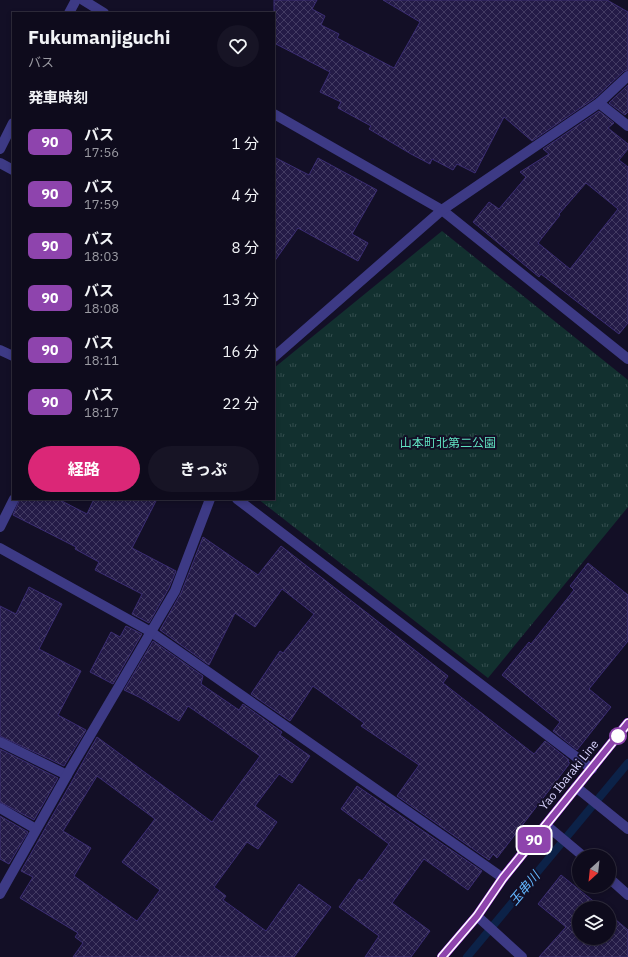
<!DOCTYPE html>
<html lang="ja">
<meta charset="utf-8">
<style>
:root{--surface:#0e0b1c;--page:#171425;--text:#f1f3f6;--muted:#9b9ba3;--line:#2e2b3b;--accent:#db2777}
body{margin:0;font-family:"IBM Plex Sans","Noto Sans JP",sans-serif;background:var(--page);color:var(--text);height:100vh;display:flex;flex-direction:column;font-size:15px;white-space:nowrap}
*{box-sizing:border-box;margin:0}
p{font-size:13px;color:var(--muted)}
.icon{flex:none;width:22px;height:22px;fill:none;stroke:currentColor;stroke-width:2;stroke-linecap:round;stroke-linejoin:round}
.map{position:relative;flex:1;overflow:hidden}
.details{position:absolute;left:12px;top:12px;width:263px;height:488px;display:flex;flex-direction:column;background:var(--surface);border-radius:0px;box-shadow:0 2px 6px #0003,0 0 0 1px var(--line)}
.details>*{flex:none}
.badge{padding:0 8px;border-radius:6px;font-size:14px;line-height:26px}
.needle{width:26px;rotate:207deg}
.fabs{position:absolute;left:572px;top:849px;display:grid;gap:8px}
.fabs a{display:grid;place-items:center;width:44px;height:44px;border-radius:50%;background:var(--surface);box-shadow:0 2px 6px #0003,0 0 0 1px var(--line);font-size:20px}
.map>.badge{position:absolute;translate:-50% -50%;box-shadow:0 0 0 2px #fff}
h2{padding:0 16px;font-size:15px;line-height:36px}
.round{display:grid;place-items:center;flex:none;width:42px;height:42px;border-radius:21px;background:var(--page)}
.headline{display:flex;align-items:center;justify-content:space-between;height:68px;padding:0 16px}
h1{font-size:19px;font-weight:700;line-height:30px}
.primary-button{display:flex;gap:8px;margin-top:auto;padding:8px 16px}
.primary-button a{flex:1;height:46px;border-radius:24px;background:var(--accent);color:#fff;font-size:16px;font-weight:700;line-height:46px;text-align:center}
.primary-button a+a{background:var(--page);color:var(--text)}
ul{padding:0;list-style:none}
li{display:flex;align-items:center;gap:12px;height:52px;padding:0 16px}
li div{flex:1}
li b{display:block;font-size:15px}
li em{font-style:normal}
li .badge{min-width:44px;font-weight:700;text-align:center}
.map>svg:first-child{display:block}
.park{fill:url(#park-tufts)}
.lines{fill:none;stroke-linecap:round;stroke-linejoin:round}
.stream{stroke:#0c2248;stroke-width:8}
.building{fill:url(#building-cross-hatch);stroke:#3b2d73;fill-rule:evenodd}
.street{stroke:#3d3a85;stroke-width:10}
.primary{stroke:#c25bff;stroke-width:10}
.line-casing{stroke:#fff;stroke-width:9}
.line{stroke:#8e44ad;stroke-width:6}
.stop-dot{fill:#fff;stroke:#8e44ad;stroke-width:2}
.labels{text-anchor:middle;stroke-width:4;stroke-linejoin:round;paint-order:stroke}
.park-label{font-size:12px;fill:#5fe0c0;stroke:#130f26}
.street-label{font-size:12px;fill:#d9d4ff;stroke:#130f26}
.water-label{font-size:13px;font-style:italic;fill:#62b6ff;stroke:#130f26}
</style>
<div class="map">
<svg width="628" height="957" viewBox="0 0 628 957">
<defs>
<pattern id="park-tufts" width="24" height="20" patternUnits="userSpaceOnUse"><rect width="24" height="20" fill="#12302f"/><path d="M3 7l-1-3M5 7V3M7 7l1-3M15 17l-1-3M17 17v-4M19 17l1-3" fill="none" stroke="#344d4e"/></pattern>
<pattern id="building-cross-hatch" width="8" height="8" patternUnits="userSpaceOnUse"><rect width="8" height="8" fill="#241b47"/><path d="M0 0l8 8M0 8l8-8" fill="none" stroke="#433b63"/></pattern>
</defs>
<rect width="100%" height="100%" fill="#130f26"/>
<path class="park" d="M442,231L628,380V507L488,678L258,499H274V368Z"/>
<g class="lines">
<path class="stream" d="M467,957L628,763"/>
</g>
<g class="building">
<path d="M274,0H317L312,9L325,16L321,25L339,34L337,38L394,68L420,22L383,0H607L628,12V70L624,71L595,98L532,141L504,117L475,173L457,164L453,170L432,159L430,164L411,154L369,129L371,126L338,108L341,102L320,92L330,72L274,43Z"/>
<path d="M628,85V112L625,115L609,103Z"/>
<path d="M599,111L614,123L608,128L628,144V149L619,160L628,167V323L619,334L541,274L539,277L473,222L489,202L499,209L526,177L520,172L549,154L543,149ZM586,183L618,209L570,269L538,243L560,215L559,214Z"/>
<path d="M274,157L309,175L318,158L377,190L352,234L368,243L358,261L298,228L274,262Z"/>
<path d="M20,499H58L87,514L94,499H157L132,548L176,571L169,588L149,623L132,614L142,594L95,570L99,562L75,549L76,547L13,515Z"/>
<path d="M203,537L258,575L281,546L448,676L443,683L534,754L545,741L569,760L568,762L570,763L497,858L493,854L489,860L397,796L419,765L361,726L364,723L313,686L290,721L251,694L280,651L283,653L314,614L282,589L255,627L235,613L209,665L160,630L181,593Z"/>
<path d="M588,563L628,595V641L589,689L611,707L577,750L553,731L560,722L502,675L529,642L531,644L574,590L570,586Z"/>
<path d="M29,587L62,604L39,649L81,671L58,715L86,730L64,766L0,736V606L16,614Z"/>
<path d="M126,626L142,634L113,684L90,672L111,632L120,637Z"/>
<path d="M153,641L203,676L201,684L239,710L243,704L282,732L280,735L310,756L292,783L279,774L255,806L277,822L258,849L247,842L214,887L226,896L223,900L266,931L299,884L331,907L294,957H73L83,943L75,937L78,933L20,898L33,877L21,871L97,737L212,822L260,756L188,706L179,721L139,697L124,690ZM97,776L155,819L122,862L160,890L137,921L74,876L91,848L63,831Z"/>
<path d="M0,749L58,778L34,820L0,802Z"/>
<path d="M357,786L482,871L468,890L424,859L392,903L430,931L411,957H365L379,936L339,907L359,879L362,881L389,844L341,809Z"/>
<path d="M0,816L28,832L9,864L0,859Z"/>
<path d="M561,875L602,908H579V938H609V914L628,930V957H539L566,927L538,904Z"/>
</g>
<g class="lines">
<g class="street">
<path d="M83,0L104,13"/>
<path d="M69,13L76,0"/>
<path d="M599,103L628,126"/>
<path d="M274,114L442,210L628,359"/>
<path d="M0,149L13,123"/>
<path d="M0,163L13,170"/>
<path d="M0,350L13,356"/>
<path d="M274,357L442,210L599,103L628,76"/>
<path d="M237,499L592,769"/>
<path d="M0,527L14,499"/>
<path d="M0,548L151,632L503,878"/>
<path d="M0,742L67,775"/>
<path d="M576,787L628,829"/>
<path d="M0,808L36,829"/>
<path d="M546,825L583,856"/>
<path d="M609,878L628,895"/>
<path d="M0,894L71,768L175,591L210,499"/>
<path d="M477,916L522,957"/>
</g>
<path class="primary" d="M442,957L477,916L503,878L628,723"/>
</g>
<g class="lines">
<g class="line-casing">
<path id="line" d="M442,957L477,916L503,878L628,723"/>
</g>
<use href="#line" class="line"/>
</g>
<circle class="stop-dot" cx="618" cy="736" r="8"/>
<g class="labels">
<g class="park-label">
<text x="448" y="447">山本町北第二公園</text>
</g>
<g class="street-label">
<text transform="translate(569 775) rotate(-51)" y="4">Yao Ibaraki Line</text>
</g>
<g class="water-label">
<text transform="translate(524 888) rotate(-50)" y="5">玉串川</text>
</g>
</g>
</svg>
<div class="fabs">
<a><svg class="needle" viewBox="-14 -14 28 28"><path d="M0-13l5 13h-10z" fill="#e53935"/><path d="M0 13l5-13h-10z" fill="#9b9ba3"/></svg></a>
<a><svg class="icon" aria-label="layers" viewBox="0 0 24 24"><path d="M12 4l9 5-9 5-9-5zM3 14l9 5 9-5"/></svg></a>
</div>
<b class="badge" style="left:534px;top:840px;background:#8e44ad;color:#fff">90</b>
<section class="details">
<div class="headline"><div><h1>Fukumanjiguchi</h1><p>バス</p></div><a class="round"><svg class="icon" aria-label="heart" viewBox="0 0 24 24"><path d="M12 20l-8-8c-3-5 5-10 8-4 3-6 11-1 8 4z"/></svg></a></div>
<h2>発車時刻</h2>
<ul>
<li><span class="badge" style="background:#8e44ad;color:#fff">90</span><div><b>バス</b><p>17:56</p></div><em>1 分</em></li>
<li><span class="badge" style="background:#8e44ad;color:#fff">90</span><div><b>バス</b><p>17:59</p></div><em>4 分</em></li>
<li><span class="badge" style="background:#8e44ad;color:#fff">90</span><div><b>バス</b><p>18:03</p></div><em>8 分</em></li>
<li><span class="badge" style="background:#8e44ad;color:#fff">90</span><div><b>バス</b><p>18:08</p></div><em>13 分</em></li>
<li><span class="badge" style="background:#8e44ad;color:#fff">90</span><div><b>バス</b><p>18:11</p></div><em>16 分</em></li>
<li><span class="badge" style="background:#8e44ad;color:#fff">90</span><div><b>バス</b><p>18:17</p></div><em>22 分</em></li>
</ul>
<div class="primary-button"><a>経路</a><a>きっぷ</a></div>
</section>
</div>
